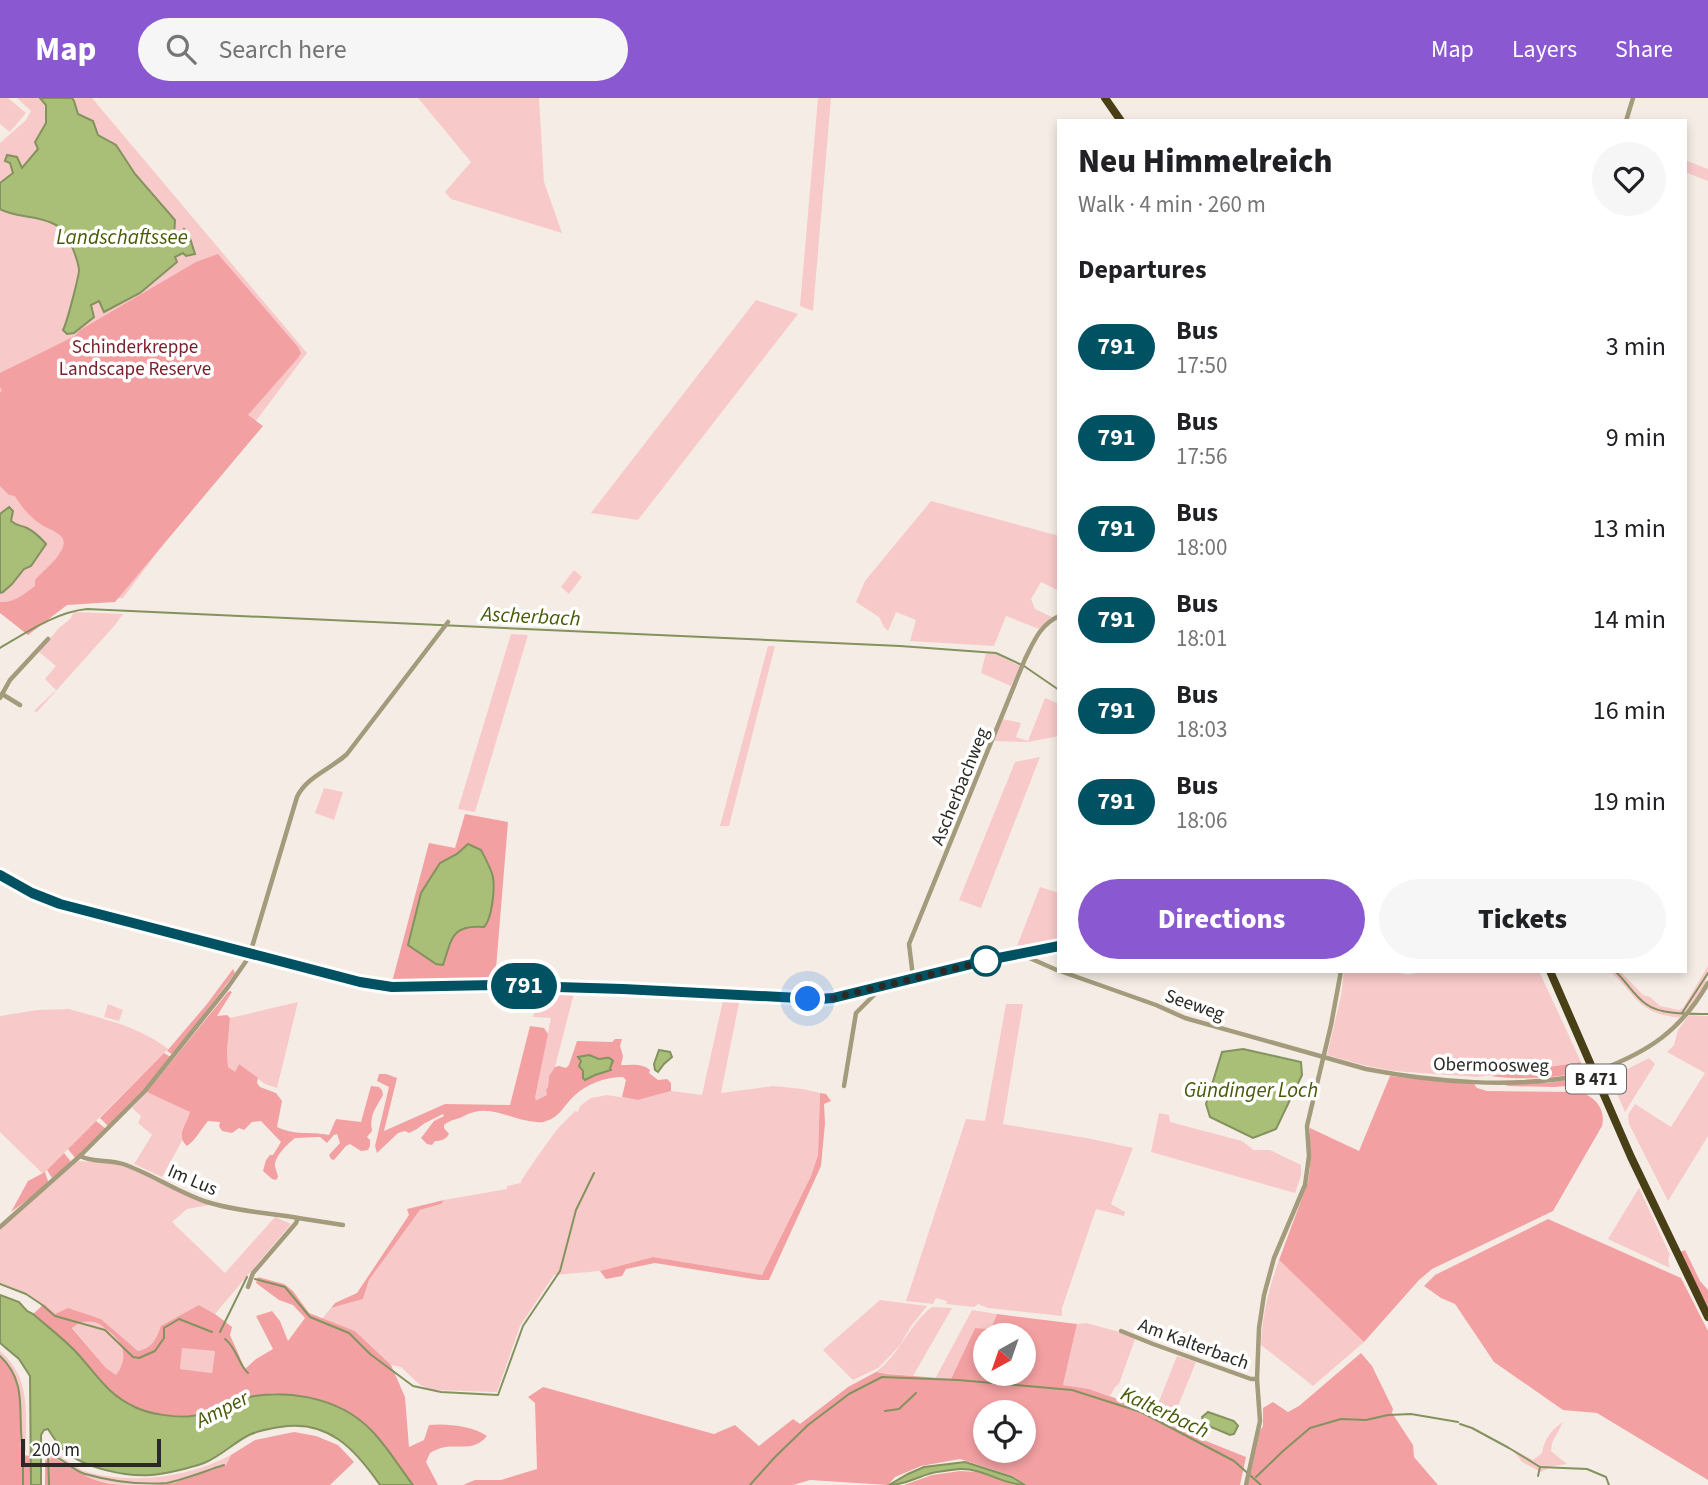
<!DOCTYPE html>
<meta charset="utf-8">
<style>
:root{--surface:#fff;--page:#f6f6f6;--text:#202124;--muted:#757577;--accent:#8a58d1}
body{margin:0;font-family:"Source Sans 3",sans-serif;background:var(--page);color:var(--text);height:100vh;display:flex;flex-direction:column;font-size:26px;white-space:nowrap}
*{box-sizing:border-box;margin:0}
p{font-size:23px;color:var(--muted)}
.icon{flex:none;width:38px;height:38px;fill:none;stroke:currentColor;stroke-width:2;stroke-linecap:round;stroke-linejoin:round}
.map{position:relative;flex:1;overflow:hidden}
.sheet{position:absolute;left:1057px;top:21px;width:630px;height:854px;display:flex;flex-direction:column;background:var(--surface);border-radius:0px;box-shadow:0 4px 10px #0003}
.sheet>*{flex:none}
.badge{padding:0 14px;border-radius:23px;font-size:24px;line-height:46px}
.needle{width:46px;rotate:220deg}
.buttons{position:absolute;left:973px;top:1225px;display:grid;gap:14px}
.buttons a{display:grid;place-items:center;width:63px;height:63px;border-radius:50%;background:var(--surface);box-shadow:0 4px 10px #0003;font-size:35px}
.scale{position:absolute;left:21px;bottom:18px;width:140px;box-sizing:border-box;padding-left:7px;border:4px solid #2b2925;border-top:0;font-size:19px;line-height:24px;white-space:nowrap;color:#2b2925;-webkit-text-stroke:5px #fff;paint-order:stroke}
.you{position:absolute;width:35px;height:35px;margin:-18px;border:5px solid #fff;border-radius:50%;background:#1a73e8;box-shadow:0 0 0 10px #1a73e833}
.map>.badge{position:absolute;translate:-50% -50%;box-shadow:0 0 0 4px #fff}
h2{padding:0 21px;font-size:26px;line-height:63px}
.round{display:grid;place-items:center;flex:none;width:74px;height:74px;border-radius:37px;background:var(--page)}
.overview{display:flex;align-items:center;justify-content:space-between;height:119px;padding:0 21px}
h1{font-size:33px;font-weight:800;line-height:52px}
.cta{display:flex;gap:14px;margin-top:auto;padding:14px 21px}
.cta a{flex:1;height:80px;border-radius:42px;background:var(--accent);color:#fff;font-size:28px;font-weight:800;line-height:80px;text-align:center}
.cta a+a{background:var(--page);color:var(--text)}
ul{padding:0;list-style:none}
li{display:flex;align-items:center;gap:21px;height:91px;padding:0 21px}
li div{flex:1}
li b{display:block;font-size:26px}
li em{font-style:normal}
li .badge{min-width:77px;font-weight:700;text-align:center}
header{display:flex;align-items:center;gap:42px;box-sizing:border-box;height:98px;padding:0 35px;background:var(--accent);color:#fff}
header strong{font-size:33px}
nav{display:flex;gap:38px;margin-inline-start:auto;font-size:24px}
.search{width:490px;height:63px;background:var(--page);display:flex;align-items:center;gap:18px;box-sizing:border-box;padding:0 24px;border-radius:38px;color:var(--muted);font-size:26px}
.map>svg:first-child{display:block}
.green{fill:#f8c9c9}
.forest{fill:#f3a0a2;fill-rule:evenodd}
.water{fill:#a9bf77;stroke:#83925e;stroke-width:2}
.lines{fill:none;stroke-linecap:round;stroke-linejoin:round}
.stream{stroke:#83925e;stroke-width:2}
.street{stroke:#a39b7c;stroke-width:4.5}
.highway{stroke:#493f17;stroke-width:8}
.street-bridge{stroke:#a39b7c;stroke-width:4.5}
.line-casing{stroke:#fff;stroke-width:16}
.line{stroke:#005262;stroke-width:10}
.walk{stroke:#2b2925;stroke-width:7;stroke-dasharray:0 12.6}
.stop-dot{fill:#fff;stroke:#005262;stroke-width:3.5}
.labels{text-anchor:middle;stroke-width:7;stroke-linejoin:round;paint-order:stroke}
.shield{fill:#fff;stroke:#6b6966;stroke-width:2}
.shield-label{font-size:18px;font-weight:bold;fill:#2b2925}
.park-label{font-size:19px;fill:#7b1d2a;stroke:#fff}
.street-label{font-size:19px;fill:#2b2925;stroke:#fff}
.water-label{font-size:21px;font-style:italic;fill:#485a06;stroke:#fff}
</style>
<header>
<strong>Map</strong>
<div class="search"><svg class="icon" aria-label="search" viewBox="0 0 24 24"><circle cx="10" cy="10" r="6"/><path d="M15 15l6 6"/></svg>Search here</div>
<nav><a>Map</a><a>Layers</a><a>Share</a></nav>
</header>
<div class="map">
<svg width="1708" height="1387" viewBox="0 0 1708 1387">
<rect width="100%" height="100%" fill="#f5ede5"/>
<g class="green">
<path d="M0,0H8L26,15L10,34L0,26Z"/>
<path d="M17,0H92L307,255L123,500L0,510V45L26,22L31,13Z"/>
<path d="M418,0H539L544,84L562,135L451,101L445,94L471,64Z"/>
<path d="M818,0H831L813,213L800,208Z"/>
<path d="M1685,62L1708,71V83L1685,74Z"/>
<path d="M756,202L798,216L638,422L591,415Z"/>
<path d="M931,403L1059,438V493L1041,484L1031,501L1035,511L1052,519L1039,531L1006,518L994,548L910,543L916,522L896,514L888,533L884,529L879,519L856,504L865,483Z"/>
<path d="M574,472L582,479L569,496L561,489Z"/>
<path d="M74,514L123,516L115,527L37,614L34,613L56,592L45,581L56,568L39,554L58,531L70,521Z"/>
<path d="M511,536L528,537L475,714L458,711Z"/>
<path d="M768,548H775L729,728H720Z"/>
<path d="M986,555L996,556L1020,568L1011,588L981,575Z"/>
<path d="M1045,600L1059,606V638L1028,644L994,643L1003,621L1021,625L1016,639L1028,643Z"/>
<path d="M1040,659L981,810L959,802L1015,664Z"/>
<path d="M324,690L343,694L334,722L315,715Z"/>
<path d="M1040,789L1059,795V845L1015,853Z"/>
<path d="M1708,868C1708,886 1702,894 1691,908C1681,922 1681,921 1664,917C1636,911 1630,889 1609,873H1620L1643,897L1650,899L1660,908L1679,912L1683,910Z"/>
<path d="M1344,873H1397C1404,878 1413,877 1421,873H1539L1581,964L1477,979L1394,973L1367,968L1327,957L1341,898Z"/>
<path d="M540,891H575L555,969L549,978L547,997L538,1002L535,1000L551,920L533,919Z"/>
<path d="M724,898L740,900L721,995L773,988L803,991L820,995L818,1057L811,1078L762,1177L653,1159L600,1173L554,1177L520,1228L497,1294L431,1292L420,1287L401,1269L391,1267L355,1233L322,1221L331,1210L363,1201L369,1182L420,1112L441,1106L444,1102L507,1091V1088L521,1085V1083C531,1067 542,1052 553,1037C559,1028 568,1021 575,1013L578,1014L580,1008L591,1000L607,997L638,1002L671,993L702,997Z"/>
<path d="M298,904L277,990L265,986L239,966L235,975L228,969L227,953L230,920Z"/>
<path d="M108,906L123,912L119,923L104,919Z"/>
<path d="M1006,906H1023L1003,1026L1092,1041L1133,1050L1111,1106L1125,1114L1124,1118L1096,1111L1062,1210V1218L988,1210L978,1206L974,1209L946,1206L947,1203L936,1200L933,1206L906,1203L966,1021L985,1023Z"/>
<path d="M69,911C104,921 140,929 168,951L43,1076L0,1034V918L37,912Z"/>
<path d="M1689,917L1708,918V1038L1668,1103L1629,1026L1628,1017L1635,1006L1671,1029L1705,975L1667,954L1674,947L1678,932Z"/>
<path d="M1649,960L1655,966L1625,1014L1610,980Z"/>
<path d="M147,994L198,1014L162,1079L134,1066L152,1037L138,1025L141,1018L132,1010Z"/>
<path d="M1159,1015L1169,1017L1170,1024L1242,1043L1254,1052H1270L1301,1067V1078L1295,1095L1151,1054Z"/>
<path d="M78,1063L119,1065L209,1107L187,1111L172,1124L225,1175L275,1119L291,1126L215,1216L199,1207L147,1251L138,1253L101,1221L81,1215L72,1211L55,1216C37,1200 22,1193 0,1185V1130Z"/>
<path d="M1639,1090L1670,1157L1668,1161L1670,1170L1608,1141Z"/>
<path d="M1279,1162L1364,1244L1313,1288L1261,1247C1262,1217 1269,1190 1279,1162Z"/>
<path d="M880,1202L927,1208L911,1228L900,1247L887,1261L878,1270L853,1282L823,1252Z"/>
<path d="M932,1209L952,1210L913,1278L876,1274C901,1255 909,1226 932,1209Z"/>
<path d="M972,1212L997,1216L991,1231L975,1230L951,1281H935Z"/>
<path d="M80,1224C85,1224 93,1223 98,1225C101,1226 104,1230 107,1232C124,1245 129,1260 116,1278L106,1270L72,1229Z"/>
<path d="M1086,1225L1116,1233L1135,1241L1119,1286L1115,1289L1110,1298L1089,1291L1063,1287L1077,1226Z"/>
<path d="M182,1249L215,1253L212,1275L180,1271Z"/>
<path d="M0,1253C32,1281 25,1314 26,1353L21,1351C20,1321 25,1281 0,1260Z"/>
<path d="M1177,1258L1196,1264L1174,1318L1156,1311Z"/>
<path d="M1563,1324L1552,1345L1551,1353L1567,1366L1553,1368L1541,1374L1522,1364L1512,1351L1533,1362L1542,1355C1545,1340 1551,1332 1563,1324Z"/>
<path d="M52,1352C63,1359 73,1368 84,1373C132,1387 187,1380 231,1357L226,1367L174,1385L123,1387L99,1383L80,1376L54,1359L45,1363L47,1354Z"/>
</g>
<g class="forest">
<path d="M218,156L298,249L301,255L298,260L248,317L263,328L115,504L67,507L28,537L0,515V504C14,505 24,496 35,488V482C43,473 55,464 61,453C71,436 51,433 42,427C31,420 21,409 15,398L9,397L0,388V294L2,293L0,289V275L75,238L80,232L196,164Z"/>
<path d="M465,716L508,724L495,883L392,884L429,745L455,750ZM457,756L484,829L468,828L454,836L408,847L415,821L440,765Z"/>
<path d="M233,871L235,875L173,957L167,953L207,906Z"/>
<path d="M230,893L232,894L217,918L227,917L230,920L227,953L228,969L235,974L239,966L258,980L257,985L260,989L276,995L282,1003L277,1029C296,1038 309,1033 329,1037L336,1021L361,1024L371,988L379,989L382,992L383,997C376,1010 369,1017 372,1033L367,1039L370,1042V1048L368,1052L361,1053L350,1046L346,1048L334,1062L331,1061L329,1057L340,1045L337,1036L334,1037L327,1045L320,1039L295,1040C288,1046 275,1057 275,1068C275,1069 278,1077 278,1079L276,1082L272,1081L263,1073L266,1062L270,1057H273L281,1044L261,1023L252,1024L244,1032L239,1030L232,1035L222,1033L219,1028L220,1024L208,1023C201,1031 196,1042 187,1048C175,1038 187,1026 190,1014L147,994L228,894Z"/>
<path d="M530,928L544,930L548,936L535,1000L537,1002L547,997L546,992L548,989L549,978L555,969L559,968L566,970L569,967L577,943L612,944L615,941H622L620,948L623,958L621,967C632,967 642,965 650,972L649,975L658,982L667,981L671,985V993L638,1002L622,999L626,982L623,979C606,979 586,986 574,998C564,1007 560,1019 546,1023C543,1025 540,1024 536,1024C509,1022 490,1004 464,1018C457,1022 451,1021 444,1027V1030L449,1036C446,1042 440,1043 435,1043L432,1047L427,1046L421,1040L434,1023L444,1018L443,1016L425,1025L417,1031L409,1035L405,1033L398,1035L377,1055L375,1048L389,989L377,983L379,976H386L397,980L384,1033L445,1006L510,1007ZM589,957L599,961L607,959L610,970L585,982L583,980V973L579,969L581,963L579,959Z"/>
<path d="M164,955L171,959L144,992L109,1029L100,1020Z"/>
<path d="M1581,964L1582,974C1552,981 1521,982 1490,978Z"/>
<path d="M1390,978L1474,986L1477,990L1487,993L1580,994C1596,999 1606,1012 1602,1028L1553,1113L1432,1171L1419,1182L1364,1244L1279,1162L1308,1084L1310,1069V1030L1359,1053Z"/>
<path d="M1583,979L1585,982L1583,987L1553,989L1507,988L1505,985H1548Z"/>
<path d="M820,995L826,996L831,1003L824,1006L825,1025L821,1068L769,1182H759L655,1165L626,1171L622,1178L606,1181L600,1173L653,1159L762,1177L811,1078L818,1057Z"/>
<path d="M96,1023L106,1031L76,1061L68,1051Z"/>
<path d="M64,1055L72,1065L52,1080L47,1072Z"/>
<path d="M45,1074L49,1086L11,1114L28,1083Z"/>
<path d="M444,1102L441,1106L420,1112L369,1182L363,1201L331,1210L335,1205L357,1195L409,1117L407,1111Z"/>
<path d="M1548,1121L1681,1180L1708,1233V1382L1597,1315L1563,1312L1494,1264L1455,1206L1441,1200L1424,1188L1435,1177Z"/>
<path d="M1685,1152L1700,1183L1708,1192V1211L1680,1154Z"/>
<path d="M258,1179L284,1186L293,1193L309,1215L355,1233L391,1267L405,1299L409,1349L424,1342L429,1327C446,1325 473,1328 487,1338C473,1355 457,1345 441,1350C437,1351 433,1353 430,1355L426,1364L438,1387H413L370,1330L322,1303L275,1295L255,1298L191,1318L164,1317L136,1310L106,1291L77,1256L33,1216L44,1206L55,1216L68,1210L101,1221L138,1253C153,1250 156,1241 161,1228L199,1207L215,1216L232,1229L230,1237L245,1271L256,1261L273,1251L256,1218L272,1213L280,1223L288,1243L305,1220L293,1207L279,1202L256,1185ZM80,1224C85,1224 93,1223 97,1225C101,1226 104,1230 107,1232C124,1244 129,1260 116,1277L106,1270L72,1230ZM182,1250L215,1253L212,1275L180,1271Z"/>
<path d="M997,1216L1077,1226L1063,1287L1089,1291L1129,1305L1196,1339L1246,1359L1240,1387H1027L1013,1378L960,1361L921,1368L895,1379L888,1387L810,1382L793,1387H463L475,1382H501L537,1371L535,1305L528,1299L543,1289L714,1336L735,1327L759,1348L793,1321L800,1326L848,1289L876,1274L888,1276L951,1281L975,1230L991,1231ZM985,1237H1024V1276H985ZM985,1314H1024V1353H985Z"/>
<path d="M1361,1255L1372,1268L1393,1311L1392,1315L1413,1347L1414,1359L1438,1387H1248L1260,1333L1263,1328V1310L1273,1304L1288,1314L1299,1308Z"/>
<path d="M0,1260C26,1282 20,1320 21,1351L23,1357L30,1358V1387H0Z"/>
<path d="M294,1334L316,1338L338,1347L354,1364L330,1387H151L174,1385L226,1367L231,1357L255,1342Z"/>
<path d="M54,1359C81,1377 97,1387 130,1387H45V1363Z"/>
<path d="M960,1373L978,1374L1015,1387H904L932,1377Z"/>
</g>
<g class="water">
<path d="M40,0H72L74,3L78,16L93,23L98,37L116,47L135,76L175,122L174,139L178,140L184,131L189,137L195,156L186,158L183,155L175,159L177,164L140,195L104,214L99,203L91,207L94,219L74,235L67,236L63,232C67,225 78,181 79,173C79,164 69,139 63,132C61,130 56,127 54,126C37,117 16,120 0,111V85L13,75L10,65L5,63L7,57L17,59L22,70L38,51L35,44L46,25V7Z"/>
<path d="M9,409L13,413L11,423C17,428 20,427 27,430C35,434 40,439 46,446L31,468L24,471L12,486L3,494L0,495V416Z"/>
<path d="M468,746L481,752C485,760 491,770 493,779C495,791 492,821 484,829C451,826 452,841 443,867L436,866L408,847L421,795L440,765L457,756Z"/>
<path d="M1243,951L1301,964L1302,977L1276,1031L1253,1040L1210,1019L1206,1006L1222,954Z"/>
<path d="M659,952L670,954L672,959L664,966L658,974L655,972L654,966Z"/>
<path d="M589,957L599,961C605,961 608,957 613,963L610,970L611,972L595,977L585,982L583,980V973L579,968L581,963L578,959Z"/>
<path d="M0,1197L19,1204L27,1213L33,1216C48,1229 64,1241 77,1255C97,1277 107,1296 135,1309C148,1316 177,1320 192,1318C208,1316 222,1307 237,1302C281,1289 338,1298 371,1332C387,1348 399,1369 413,1387H380C355,1351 328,1321 280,1329C269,1331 260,1332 249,1337C233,1345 220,1359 204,1365C190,1370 165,1376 151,1377C126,1379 84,1370 65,1353C58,1347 53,1339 48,1331L44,1332L41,1337V1387H31L30,1278L19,1261L0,1245Z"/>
<path d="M1208,1314L1234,1323L1238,1328L1234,1336L1230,1337L1204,1326L1202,1319Z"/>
<path d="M965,1364L1012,1379L1025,1387C1003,1387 983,1370 960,1371C951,1372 941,1373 932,1375C916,1379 906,1387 889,1387L908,1376L924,1369Z"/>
</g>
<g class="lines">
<g class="stream">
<path d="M0,550C27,534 56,514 87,511L900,548L996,555L1024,568L1059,592"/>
<path d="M1615,873C1626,883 1634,898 1646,906C1660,917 1691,916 1708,916"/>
<path d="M1682,915L1708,875"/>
<path d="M255,1181L285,1189L310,1219L349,1235L370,1256L413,1288L441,1294L498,1297L523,1228L560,1173L576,1112L594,1075"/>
<path d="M0,1186L26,1196L41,1206L55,1218L105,1232L133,1259L139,1260L155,1253L164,1240V1230L179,1221L212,1234"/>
<path d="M220,1234L247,1179"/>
<path d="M225,1241C237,1250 238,1266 248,1275"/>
<path d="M0,1258C31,1287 15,1321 24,1357"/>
<path d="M885,1313L899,1311L916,1295"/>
<path d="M1460,1326L1472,1330L1509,1350L1540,1369L1587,1371L1606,1379L1609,1387"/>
<path d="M47,1356C62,1358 71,1372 85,1376C110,1383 141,1387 167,1385C186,1381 205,1373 224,1367"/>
<path d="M23,1357V1387"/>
<path d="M48,1357L49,1387"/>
<path d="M1538,1378L1540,1369"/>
<path d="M1256,1379L1283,1353L1310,1330L1341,1321L1366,1322L1388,1317L1411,1316L1458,1324"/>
<path d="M750,1387L775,1359L808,1327L849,1296L882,1279L958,1282L1072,1292L1141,1314L1234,1363L1261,1387"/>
</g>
<g class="street">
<path d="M1626,23L1633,0"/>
<path d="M2,596L20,607"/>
<path d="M0,600L10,582L48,541"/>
<path d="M0,777L31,795L60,806L360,884L392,889L494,887L623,891L819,901C852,898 883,887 915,879C962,867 1010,857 1059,848"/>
<path d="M1022,855L1025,858L1059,873"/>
<path d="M1060,873L1156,907L1185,920L1366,971C1433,984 1515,991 1582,977"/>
<path d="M913,879L909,846L1025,561C1034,543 1040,527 1059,518"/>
<path d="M1600,972C1650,953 1681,932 1708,885"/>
<path d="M844,988L856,915L882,889"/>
<path d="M80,1058C93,1065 109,1061 123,1066C152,1076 177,1094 207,1104C235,1113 269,1115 298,1120L296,1125L253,1175L248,1189"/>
<path d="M298,1120L343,1127"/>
<path d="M0,1129L80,1058L145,993L228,889L249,859L297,699C306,679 331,671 347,656L448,524"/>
<path d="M1121,1233L1153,1246L1251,1281H1257"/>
<path d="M1246,1387L1260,1323L1257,1281L1259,1230L1264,1197L1274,1160L1305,1087L1309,1058L1307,1028L1331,927L1341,873"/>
</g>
<g class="highway">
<path d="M1105,0L1121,23"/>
<path d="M1550,873L1631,1059L1708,1219"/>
</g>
<path class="street-bridge" d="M1582,977L1600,972"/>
</g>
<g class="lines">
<g class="line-casing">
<path id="line" d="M0,777L32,795L60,806L360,884L392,889L494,887L623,891L819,901L833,900L988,862L1059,848"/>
</g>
<use href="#line" class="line"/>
<path class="walk" d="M808,901L833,900L986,863"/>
</g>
<circle class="stop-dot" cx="986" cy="863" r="14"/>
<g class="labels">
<rect class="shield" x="1566" y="966.5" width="60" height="29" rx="5"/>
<g class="shield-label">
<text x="1596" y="987">B 471</text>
</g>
<g class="park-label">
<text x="135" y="255">Schinderkreppe<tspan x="135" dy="22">Landscape Reserve</tspan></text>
</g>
<g class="street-label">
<text transform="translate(959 688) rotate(-68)" y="7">Ascherbachweg</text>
<text transform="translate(1195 906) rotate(19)" y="7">Seeweg</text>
<text transform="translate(1491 966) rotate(1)" y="7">Obermoosweg</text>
<text transform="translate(193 1081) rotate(23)" y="7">Im Lus</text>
<text transform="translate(1194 1245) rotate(20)" y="7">Am Kalterbach</text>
</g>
<g class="water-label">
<text x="122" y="146">Landschaftssee</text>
<text transform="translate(531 518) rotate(3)" y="7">Ascherbach</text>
<text x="1251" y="999">Gündinger Loch</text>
<text transform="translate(222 1311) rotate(-27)" y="7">Amper</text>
<text transform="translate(1165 1314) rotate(25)" y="7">Kalterbach</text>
</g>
</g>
</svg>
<div class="buttons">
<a><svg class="needle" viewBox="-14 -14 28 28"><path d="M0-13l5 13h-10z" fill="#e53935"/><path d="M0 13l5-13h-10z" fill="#757577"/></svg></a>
<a><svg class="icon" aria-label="locate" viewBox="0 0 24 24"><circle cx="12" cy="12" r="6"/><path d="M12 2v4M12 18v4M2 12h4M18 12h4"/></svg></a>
</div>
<div class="scale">200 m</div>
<div class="you" style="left:808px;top:901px"></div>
<b class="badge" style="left:524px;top:888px;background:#005262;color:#fff">791</b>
<section class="sheet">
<div class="overview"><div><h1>Neu Himmelreich</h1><p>Walk · 4 min · 260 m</p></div><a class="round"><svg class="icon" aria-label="heart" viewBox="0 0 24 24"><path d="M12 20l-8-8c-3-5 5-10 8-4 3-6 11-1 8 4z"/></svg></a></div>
<h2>Departures</h2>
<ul>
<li><span class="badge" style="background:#005262;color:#fff">791</span><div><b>Bus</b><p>17:50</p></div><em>3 min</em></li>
<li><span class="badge" style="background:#005262;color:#fff">791</span><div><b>Bus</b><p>17:56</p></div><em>9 min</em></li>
<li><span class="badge" style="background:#005262;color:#fff">791</span><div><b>Bus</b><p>18:00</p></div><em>13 min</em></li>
<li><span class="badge" style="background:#005262;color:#fff">791</span><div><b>Bus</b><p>18:01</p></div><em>14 min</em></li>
<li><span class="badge" style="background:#005262;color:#fff">791</span><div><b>Bus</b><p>18:03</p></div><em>16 min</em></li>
<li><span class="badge" style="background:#005262;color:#fff">791</span><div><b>Bus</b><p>18:06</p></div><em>19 min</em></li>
</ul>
<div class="cta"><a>Directions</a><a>Tickets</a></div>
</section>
</div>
